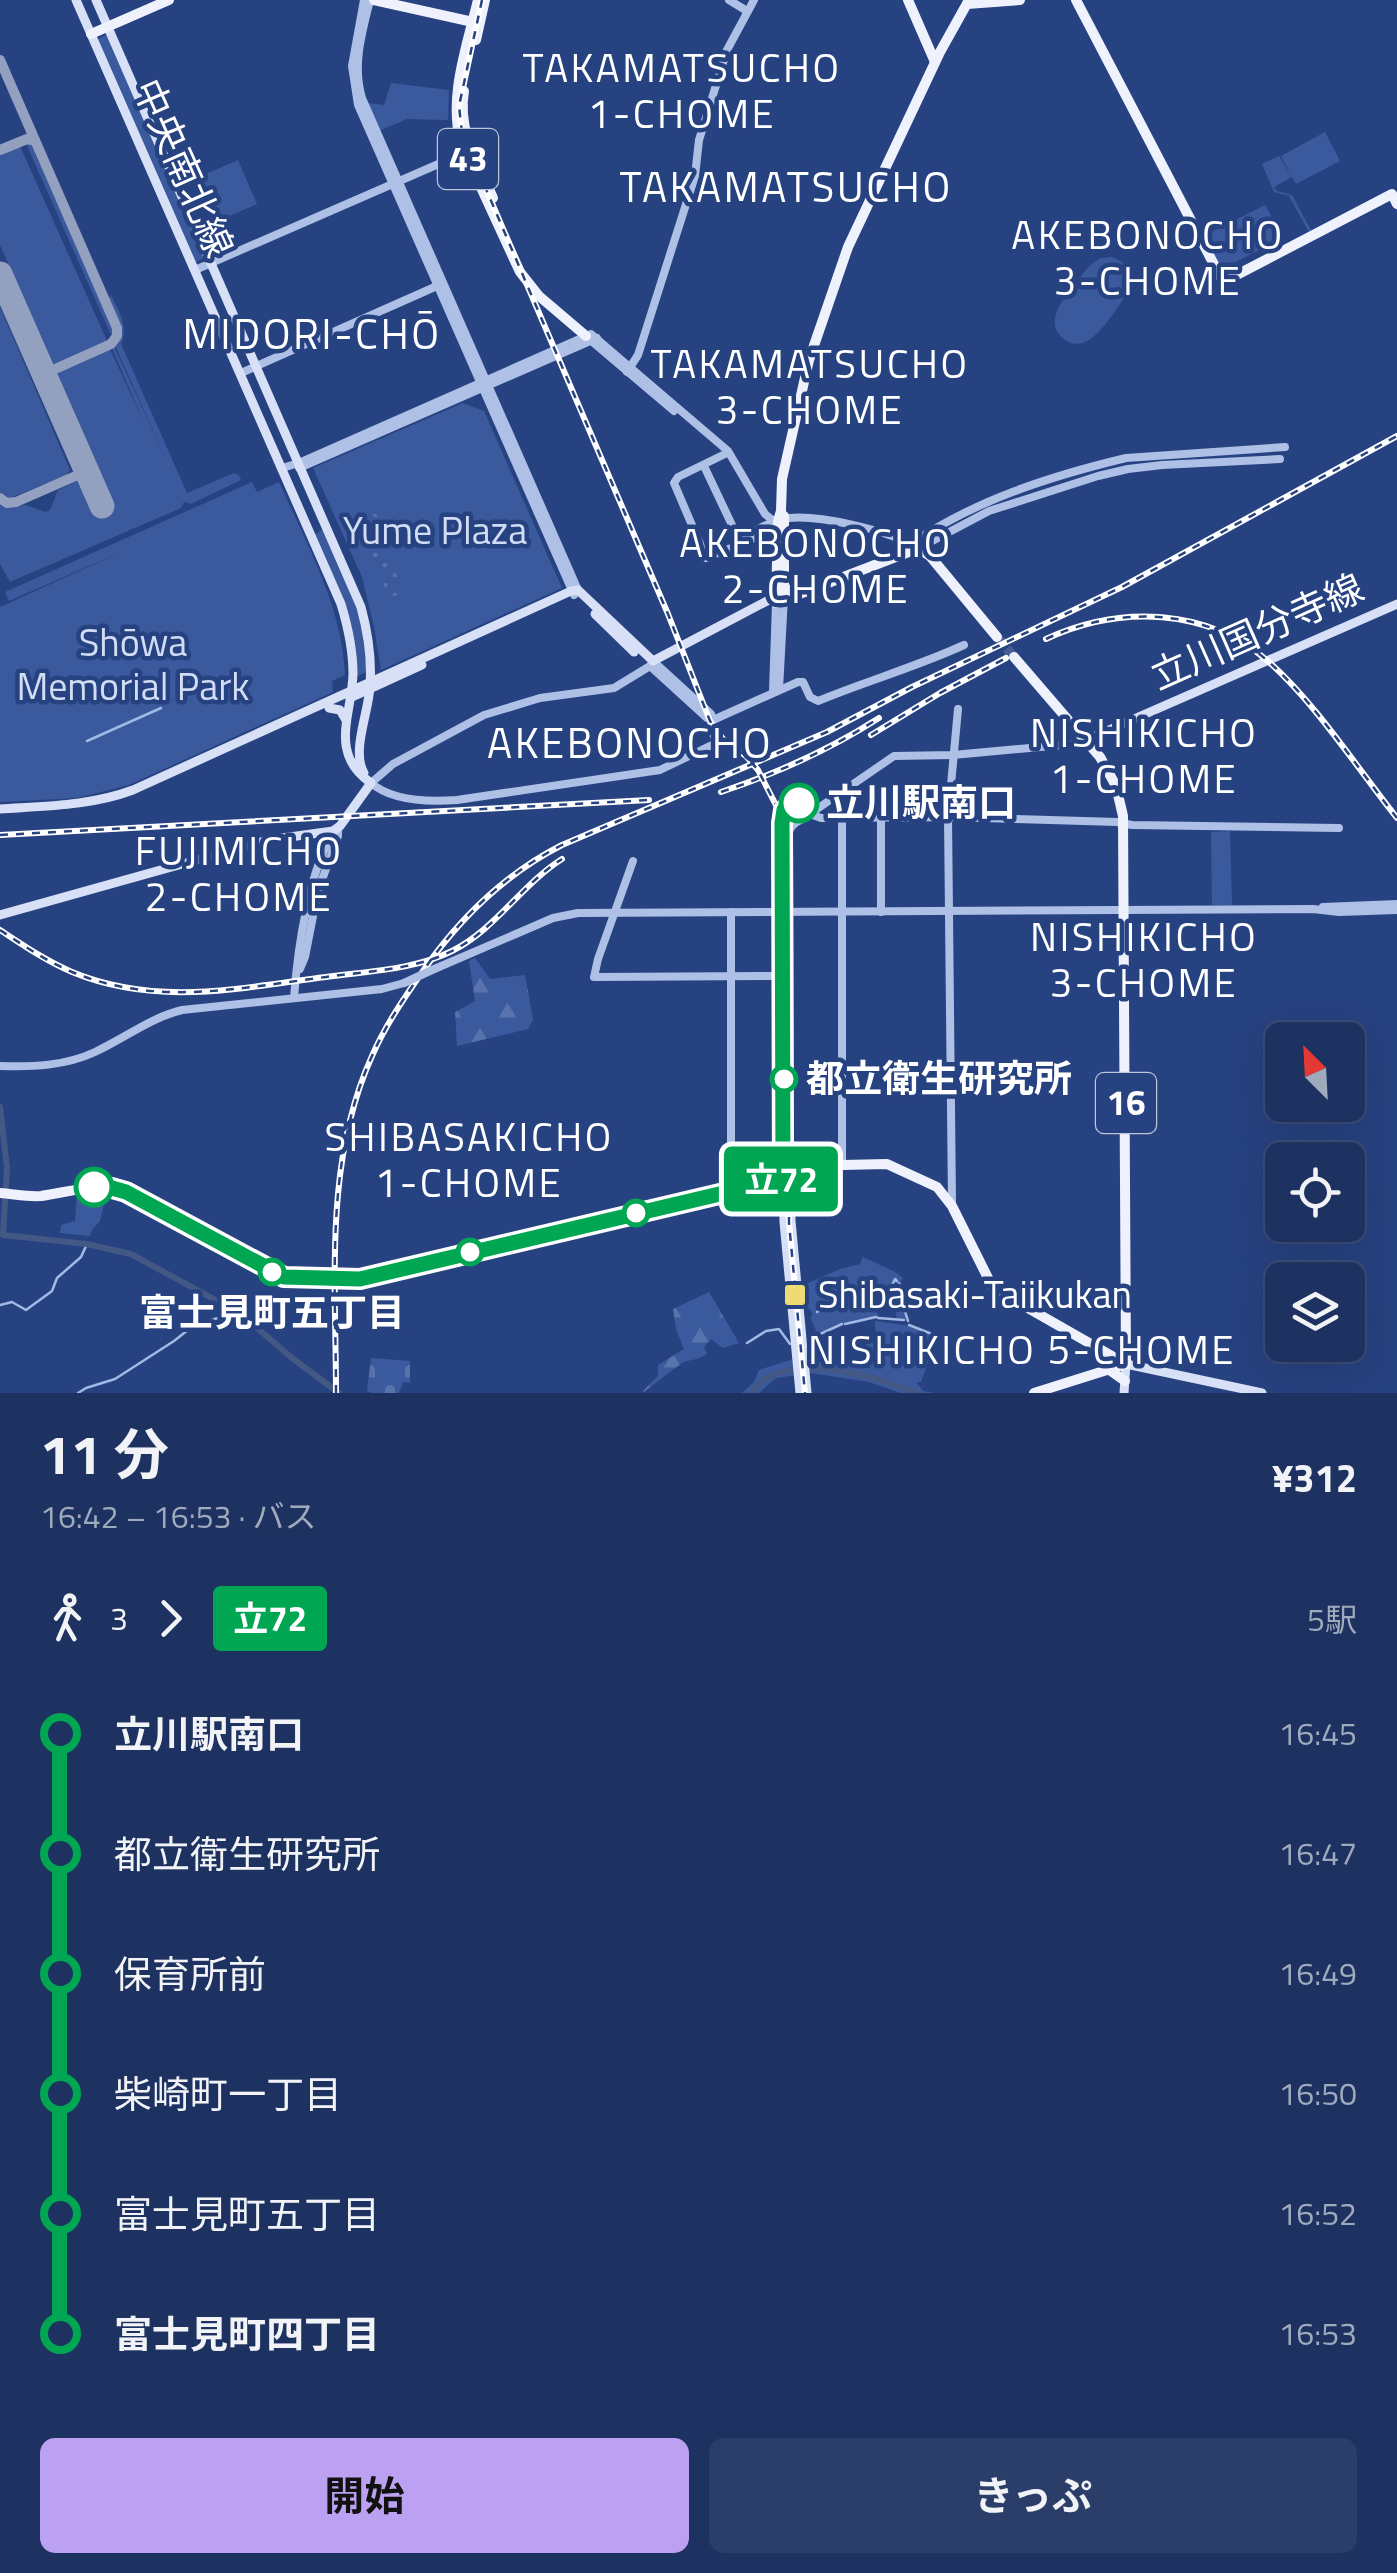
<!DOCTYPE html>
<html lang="ja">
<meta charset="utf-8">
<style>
:root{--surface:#1d3260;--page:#2a3e69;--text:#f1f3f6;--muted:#a0aabd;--line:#3b4d75;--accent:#bca0f2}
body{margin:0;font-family:"Titillium Web","Noto Sans JP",sans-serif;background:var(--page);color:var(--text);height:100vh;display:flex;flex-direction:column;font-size:38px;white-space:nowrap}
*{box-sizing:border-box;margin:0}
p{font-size:32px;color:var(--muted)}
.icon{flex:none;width:55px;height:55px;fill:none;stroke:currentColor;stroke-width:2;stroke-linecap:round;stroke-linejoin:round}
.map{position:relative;height:1393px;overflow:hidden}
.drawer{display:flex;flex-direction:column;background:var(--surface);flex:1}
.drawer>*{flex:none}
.badge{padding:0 20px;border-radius:8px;font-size:35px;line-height:65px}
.needle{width:65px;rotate:336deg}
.controls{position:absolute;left:1265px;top:1022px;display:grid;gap:20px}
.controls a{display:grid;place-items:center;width:100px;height:100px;border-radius:15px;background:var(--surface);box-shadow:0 10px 40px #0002,0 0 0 2px var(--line);font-size:50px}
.map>.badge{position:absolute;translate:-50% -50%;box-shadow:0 0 0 5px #fff}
.legs{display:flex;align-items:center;gap:15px;height:110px;padding:0 40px;font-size:32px}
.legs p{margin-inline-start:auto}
.head{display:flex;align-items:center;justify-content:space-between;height:170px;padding:0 40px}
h1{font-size:55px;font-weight:700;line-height:75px}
.button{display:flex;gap:20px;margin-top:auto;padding:20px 40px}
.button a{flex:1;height:115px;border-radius:15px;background:var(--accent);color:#111;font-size:40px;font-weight:700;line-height:115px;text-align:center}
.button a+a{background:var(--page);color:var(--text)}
ul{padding:0 40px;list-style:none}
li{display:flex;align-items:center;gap:35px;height:120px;font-size:38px}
li i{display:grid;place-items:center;width:15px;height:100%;margin:0 12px;background:currentColor}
li i::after{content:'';width:25px;height:25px;margin:-12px;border:8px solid;border-radius:50%;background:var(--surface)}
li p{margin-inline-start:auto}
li:first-child i{background:linear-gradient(#0000 50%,currentColor 0)}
li:last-child i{background:linear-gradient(currentColor 50%,#0000 0)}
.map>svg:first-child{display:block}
.green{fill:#3b5a9d}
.forest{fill:url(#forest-firs)}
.cemetery{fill:url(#cemetery-stones)}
.garden{fill:url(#garden-dots)}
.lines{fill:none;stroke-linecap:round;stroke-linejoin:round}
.stream{stroke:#a2b9e6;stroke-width:2.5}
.river{stroke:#445885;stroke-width:6}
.taxiway{stroke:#93a0c0;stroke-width:10}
.runway{stroke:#93a0c0;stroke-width:25}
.primary-tunnel{stroke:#475e93;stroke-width:10;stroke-dasharray:10 5;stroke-linecap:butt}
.tertiary{stroke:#aec0e6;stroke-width:8}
.secondary{stroke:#d7e0f6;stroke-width:9}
.primary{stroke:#eff2fd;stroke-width:10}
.rail-casing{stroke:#fff;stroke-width:6}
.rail{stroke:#274280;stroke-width:2.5;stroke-dasharray:8;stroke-linecap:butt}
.tertiary-bridge{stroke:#aec0e6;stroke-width:8}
.primary-bridge{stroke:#eff2fd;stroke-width:10}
.line-1-casing{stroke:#fff;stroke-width:22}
.line-1{stroke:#00a651;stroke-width:15}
.stop-1-dot{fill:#fff;stroke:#00a651;stroke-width:5}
.poi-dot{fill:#eedb73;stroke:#274280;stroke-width:4}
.labels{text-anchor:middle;stroke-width:9;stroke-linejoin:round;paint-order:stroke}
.shield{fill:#274280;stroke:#bec6d9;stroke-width:2.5}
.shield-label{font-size:35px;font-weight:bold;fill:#fff}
.street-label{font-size:38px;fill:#fff;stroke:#274280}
.park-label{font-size:38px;fill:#d1dcf5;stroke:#274280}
.stop-label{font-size:38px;font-weight:bold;fill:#fff;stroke:#274280;text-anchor:start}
.poi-label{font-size:38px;fill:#fff;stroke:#274280;text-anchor:start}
.neighbourhood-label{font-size:40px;letter-spacing:2.5px;fill:#fff;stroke:#274280}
.quarter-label{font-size:42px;letter-spacing:2.5px;fill:#fff;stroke:#274280}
</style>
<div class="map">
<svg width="1397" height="1393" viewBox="0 0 1397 1393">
<defs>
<pattern id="forest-firs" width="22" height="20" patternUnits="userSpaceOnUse" patternTransform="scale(2.5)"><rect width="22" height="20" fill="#3b5a9d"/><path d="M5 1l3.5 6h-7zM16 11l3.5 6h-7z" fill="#5873ac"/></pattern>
<pattern id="cemetery-stones" width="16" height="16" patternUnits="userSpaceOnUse" patternTransform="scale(2.5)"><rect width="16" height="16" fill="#3b5a9d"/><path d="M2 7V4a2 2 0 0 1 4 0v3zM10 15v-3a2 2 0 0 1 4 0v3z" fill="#5873ac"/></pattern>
<pattern id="garden-dots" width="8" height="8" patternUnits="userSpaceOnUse" patternTransform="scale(2.5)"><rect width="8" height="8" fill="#3b5a9d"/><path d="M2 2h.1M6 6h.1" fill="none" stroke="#5873ac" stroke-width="1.8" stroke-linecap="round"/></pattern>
</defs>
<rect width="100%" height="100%" fill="#274280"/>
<g class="green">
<path d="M108,34L206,257L194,263L96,40Z"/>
<path d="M391,83L449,90L448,120L407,119L379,131L367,103L384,105Z"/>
<path d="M1325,132L1340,161L1296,184L1292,177L1274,187L1277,191L1292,195L1311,230L1310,234L1289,196L1274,192L1262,164L1279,156L1291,176L1281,156Z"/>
<path d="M29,140L112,323L114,330L112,337L25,141Z"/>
<path d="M19,144L108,343L58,365L53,364L51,361L0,245V152Z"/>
<path d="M238,160L257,204L213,223L194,179Z"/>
<path d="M1265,205L1281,234L1279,240L1220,270L1204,236Z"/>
<path d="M1111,257C1145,268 1128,293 1114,313C1103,327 1085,355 1064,339C1043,323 1063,299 1075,284C1081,277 1087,266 1096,261C1102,257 1104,258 1111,257Z"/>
<path d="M111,295C119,312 129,326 121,344L187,493L234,473L239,475L241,480L191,504L184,502L181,508L10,582L0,564V505L10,508L25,505L46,512L50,510L58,490L77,481L91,511L113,501L58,375L60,369L109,347L145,425L111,346L113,344L167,462L114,343L119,331L108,301Z"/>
<path d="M0,307L70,470L66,475L10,498L0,492Z"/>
<path d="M463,403L484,411L562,588L381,670L374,627L362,577L313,468Z"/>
<path d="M252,482L257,492L279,482C307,545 342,606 345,675L332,681L333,692L129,785L77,798L0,802V607L130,548L9,601L5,592Z"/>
<path d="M325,528L360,614L367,672L355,677L352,636L314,535Z"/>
<path d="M1230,831L1232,905H1212L1211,832Z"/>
<path d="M93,1191L105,1200L100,1221L92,1230L90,1236L60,1233L61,1225L75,1221L77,1194Z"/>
<path d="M863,1257L895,1272L903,1278L899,1283L906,1290L904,1305L908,1319L897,1318L892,1298L895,1296L892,1288L887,1296L883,1298L876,1293L873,1296L879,1317L842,1324L818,1335L810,1317L813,1314L804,1302L802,1286L840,1269L860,1264Z"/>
<path d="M875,1321L905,1325L937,1338L921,1382H916L923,1391L935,1393H901L869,1382L811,1373L776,1378L759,1393H742L754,1382L759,1370L793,1359L871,1368L866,1365V1343H876Z"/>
</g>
<g class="forest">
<path d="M475,958L490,979L525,975L533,1019L528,1029L457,1046L455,1012L475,1001L469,961Z"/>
<path d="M709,1292L739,1343L723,1348L711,1339L704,1347L707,1354C697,1360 694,1359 684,1362C681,1363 651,1387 644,1392L643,1391L658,1376V1365L684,1349L676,1329L673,1309Z"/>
</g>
<path class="cemetery" d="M371,1358L410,1361V1383L403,1382L399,1393H371L367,1391Z"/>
<path class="garden" d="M368,512L381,516L384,547L404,592L390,598C377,569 362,545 368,512Z"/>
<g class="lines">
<g class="stream">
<path d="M87,741L161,708"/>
<path d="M893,1283L895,1279L897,1281"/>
<path d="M899,1283L905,1291L903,1305L908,1321"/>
<path d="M870,1287L883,1296L887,1295L892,1285"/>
<path d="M843,1290L868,1286"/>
<path d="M0,1305L12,1302L26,1310L52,1291L57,1278L81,1257L87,1244"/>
<path d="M817,1312L841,1291"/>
<path d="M228,1315L236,1312"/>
<path d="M878,1318L904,1320"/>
<path d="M845,1324L876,1317"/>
<path d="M909,1325L937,1336"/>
<path d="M818,1335L842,1324"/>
<path d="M747,1343L766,1331L779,1329L790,1344"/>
<path d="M78,1393L86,1388L115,1379L174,1341L193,1326L224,1316"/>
</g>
<g class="river">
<path d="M0,1107L7,1168L3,1235L87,1244L131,1254L241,1314L292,1358L339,1393"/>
<path d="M751,1393C756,1387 761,1380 768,1377C808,1357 877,1377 917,1393"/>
</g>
<g class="taxiway">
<path d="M0,60L117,328V336L111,344L44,374"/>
<path d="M0,150L27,139L35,141"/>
<path d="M0,498L7,503L16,502L87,471"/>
</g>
<path class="runway" d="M0,274L102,506"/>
<path class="primary-tunnel" d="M997,637L1014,657"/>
<g class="tertiary">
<path d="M364,0L352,66L358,105L574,595L578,590L362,98C352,65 362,33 370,0"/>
<path d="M729,0L747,11"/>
<path d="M195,270L466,152"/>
<path d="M589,339L674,411"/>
<path d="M627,372L638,355L695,176L699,140L727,50L754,0"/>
<path d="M241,373L437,286"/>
<path d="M725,454L678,477L674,483L706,558C728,548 757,541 775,524"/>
<path d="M704,466L740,542"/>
<path d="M282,468L299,463L591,334L728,451L765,514L771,519L778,521"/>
<path d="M299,468L597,338"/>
<path d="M740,542C752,531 772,520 789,518C821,515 883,530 911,544C975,500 1051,476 1126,458L1285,447"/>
<path d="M919,548L989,511L1098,476L1128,469L1162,465L1280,459"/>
<path d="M653,661L711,714L713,720L710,728L716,740L714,744L660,770L457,800C430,802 392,801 371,783L393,764L484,715L540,698L614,688L650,666Z"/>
<path d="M650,666L707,718L713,720"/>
<path d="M779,689L784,597"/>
<path d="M773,692L776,603"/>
<path d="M713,720L798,682H803L810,697L818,701C866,681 916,667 964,645"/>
<path d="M810,814L821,818L948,817L1117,822L1132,825L1339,828"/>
<path d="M842,817V1165"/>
<path d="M881,817V912"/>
<path d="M782,823L783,1029"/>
<path d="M633,861L598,959L594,977L785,976"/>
<path d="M1323,907L1397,904"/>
<path d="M731,912V1191"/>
<path d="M300,969L305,957L318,891L338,836V830"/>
<path d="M432,970L553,918L578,913L1313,909L1339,912L1397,910"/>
<path d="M294,998C297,956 309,861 337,830"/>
<path d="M0,1066C33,1067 65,1066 95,1052C125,1038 150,1018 182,1010L382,989L404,983"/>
<path d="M790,1177L789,831C794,819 810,819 817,809L894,756L953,755L1073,744L1086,740"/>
<path d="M783,1179L784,1123"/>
<path d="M952,1204L948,817L958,709"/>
</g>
<g class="secondary">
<path d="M76,0L341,604C348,627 353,650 353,674C352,715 328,753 371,783"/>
<path d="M96,0L361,607C368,633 372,659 370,686C369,712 351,751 364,773"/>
<path d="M595,614L634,652"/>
<path d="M350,698L422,665"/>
<path d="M329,708L340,710L346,720"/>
<path d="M1086,740L1397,604"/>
<path d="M0,809C45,806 90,806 133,790L571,591L578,590L653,661L782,593"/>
<path d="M0,915L268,840L333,831L340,826L371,783"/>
<path d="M790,1177L791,1221L807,1393"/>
<path d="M783,1179L784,1222L800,1393"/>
<path d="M1124,1393L1126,1364L1262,1393"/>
</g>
<g class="primary">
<path d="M374,0L473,22L479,21"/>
<path d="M478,0C467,46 448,97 461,144L520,272L539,296L586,336"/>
<path d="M908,0L935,62"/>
<path d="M1076,0L1221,278L1227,280L1392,194L1397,204"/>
<path d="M967,4L1020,0"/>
<path d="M91,34L169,0"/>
<path d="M476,40L485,0"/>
<path d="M464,91C457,130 478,164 493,198"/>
<path d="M784,516V592L795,588"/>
<path d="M913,545L930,556L997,637"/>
<path d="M919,548L776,603L778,521L781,511L782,479L809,360L848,247L940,52L969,0"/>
<path d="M1014,657L1100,757L1116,786L1123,816L1126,1364"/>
<path d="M0,1193C14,1194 27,1197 41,1196C71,1192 101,1180 130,1194L280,1276L293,1279H329"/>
<path d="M343,1279L377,1277L487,1248L842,1165L887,1164L937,1187L952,1206L993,1288L1126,1364"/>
<path d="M1108,1369L1125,1381"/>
<path d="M1034,1393L1126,1364"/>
</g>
<g class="rail-casing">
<g id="rail">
<path d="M482,0L459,106L462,133L668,614L710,721L723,739L746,756L758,770L779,811L787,847L789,1223L805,1393"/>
<path d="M1046,639C1119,605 1208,607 1270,663C1316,704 1358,769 1397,818"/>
<path d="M871,735L940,693L1006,658"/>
<path d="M721,792C778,773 829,750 879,718"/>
<path d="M0,835L649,800"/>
<path d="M0,930C23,945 46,961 72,972C157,1007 239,988 326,977C368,971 414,970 452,951C496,929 521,885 562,859"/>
<path d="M336,1393C336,1280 324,1162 372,1056C385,1026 404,998 423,971C459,919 505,874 562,845L827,732L912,687L1122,587L1397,436"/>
</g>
</g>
<use href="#rail" class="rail"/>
<path class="tertiary-bridge" d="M404,983L432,970"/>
<path class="primary-bridge" d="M329,1279H343"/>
</g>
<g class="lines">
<g class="line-1-casing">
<path id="line-1" d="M94,1187L112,1188L126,1192L284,1277L360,1279L783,1179L782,823L784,810L799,803"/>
</g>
<use href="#line-1" class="line-1"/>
</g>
<g class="stop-1-dot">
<circle cx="799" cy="803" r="18"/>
<circle cx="784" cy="1079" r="12"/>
<circle cx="94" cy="1187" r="18"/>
<circle cx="636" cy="1213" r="12"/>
<circle cx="470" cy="1252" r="12"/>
<circle cx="272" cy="1272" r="12"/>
</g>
<rect class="poi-dot" x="783" y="1283" width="24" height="24" rx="5"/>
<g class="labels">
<g class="shield">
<rect x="438" y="129" width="60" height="60" rx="8"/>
<rect x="1096" y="1073" width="60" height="60" rx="8"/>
</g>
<g class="shield-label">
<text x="468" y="171">43</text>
<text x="1126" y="1115">16</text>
</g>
<g class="street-label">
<text transform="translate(183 168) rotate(66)" y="13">中央南北線</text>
<text transform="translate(1257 632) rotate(-24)" y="13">立川国分寺線</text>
</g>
<g class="park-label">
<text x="435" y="544">Yume Plaza</text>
<text x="133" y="656">Shōwa<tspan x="133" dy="44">Memorial Park</tspan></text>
</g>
<g class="stop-label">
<text x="826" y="816">立川駅南口</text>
<text x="806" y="1092">都立衛生研究所</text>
<text x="272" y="1326" text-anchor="middle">富士見町五丁目</text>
</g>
<g class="poi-label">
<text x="818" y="1308">Shibasaki-Taiikukan</text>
</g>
<g class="neighbourhood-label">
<text x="682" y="82">TAKAMATSUCHO<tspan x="682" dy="46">1-CHOME</tspan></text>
<text x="1148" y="249">AKEBONOCHO<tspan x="1148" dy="46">3-CHOME</tspan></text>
<text x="810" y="378">TAKAMATSUCHO<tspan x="810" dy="46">3-CHOME</tspan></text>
<text x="816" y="557">AKEBONOCHO<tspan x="816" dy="46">2-CHOME</tspan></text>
<text x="1144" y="747">NISHIKICHO<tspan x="1144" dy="46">1-CHOME</tspan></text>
<text x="239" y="865">FUJIMICHO<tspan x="239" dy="46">2-CHOME</tspan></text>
<text x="1144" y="951">NISHIKICHO<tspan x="1144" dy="46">3-CHOME</tspan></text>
<text x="469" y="1151">SHIBASAKICHO<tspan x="469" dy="46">1-CHOME</tspan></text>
<text x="1022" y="1364">NISHIKICHO 5-CHOME</text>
</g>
<g class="quarter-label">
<text x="786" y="202">TAKAMATSUCHO</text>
<text x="312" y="349">MIDORI-CHŌ</text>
<text x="630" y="758">AKEBONOCHO</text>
</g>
</g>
</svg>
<div class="controls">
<a><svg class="needle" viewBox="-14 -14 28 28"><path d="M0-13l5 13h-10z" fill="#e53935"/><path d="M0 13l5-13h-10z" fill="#a0aabd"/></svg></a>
<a><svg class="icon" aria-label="locate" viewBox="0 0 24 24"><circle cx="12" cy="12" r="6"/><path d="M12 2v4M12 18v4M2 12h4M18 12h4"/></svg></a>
<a><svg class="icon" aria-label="layers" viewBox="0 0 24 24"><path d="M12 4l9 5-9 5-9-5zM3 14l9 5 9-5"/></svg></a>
</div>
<b class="badge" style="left:781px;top:1179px;background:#00a651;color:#fff">立72</b>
</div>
<section class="drawer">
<div class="head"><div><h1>11 分</h1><p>16:42 – 16:53 · バス</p></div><b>¥312</b></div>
<div class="legs"><svg class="icon" aria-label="walk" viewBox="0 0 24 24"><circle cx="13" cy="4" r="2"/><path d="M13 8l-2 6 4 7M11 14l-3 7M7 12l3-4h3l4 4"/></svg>3<svg class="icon" aria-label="forward" viewBox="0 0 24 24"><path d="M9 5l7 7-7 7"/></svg><b class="badge" style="background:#00a651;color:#fff">立72</b><p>5駅</p></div>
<ul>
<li><i style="color:#00a651"></i><b>立川駅南口</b><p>16:45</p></li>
<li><i style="color:#00a651"></i><span>都立衛生研究所</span><p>16:47</p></li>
<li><i style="color:#00a651"></i><span>保育所前</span><p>16:49</p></li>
<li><i style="color:#00a651"></i><span>柴崎町一丁目</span><p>16:50</p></li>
<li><i style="color:#00a651"></i><span>富士見町五丁目</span><p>16:52</p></li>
<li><i style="color:#00a651"></i><b>富士見町四丁目</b><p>16:53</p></li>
</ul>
<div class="button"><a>開始</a><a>きっぷ</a></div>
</section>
